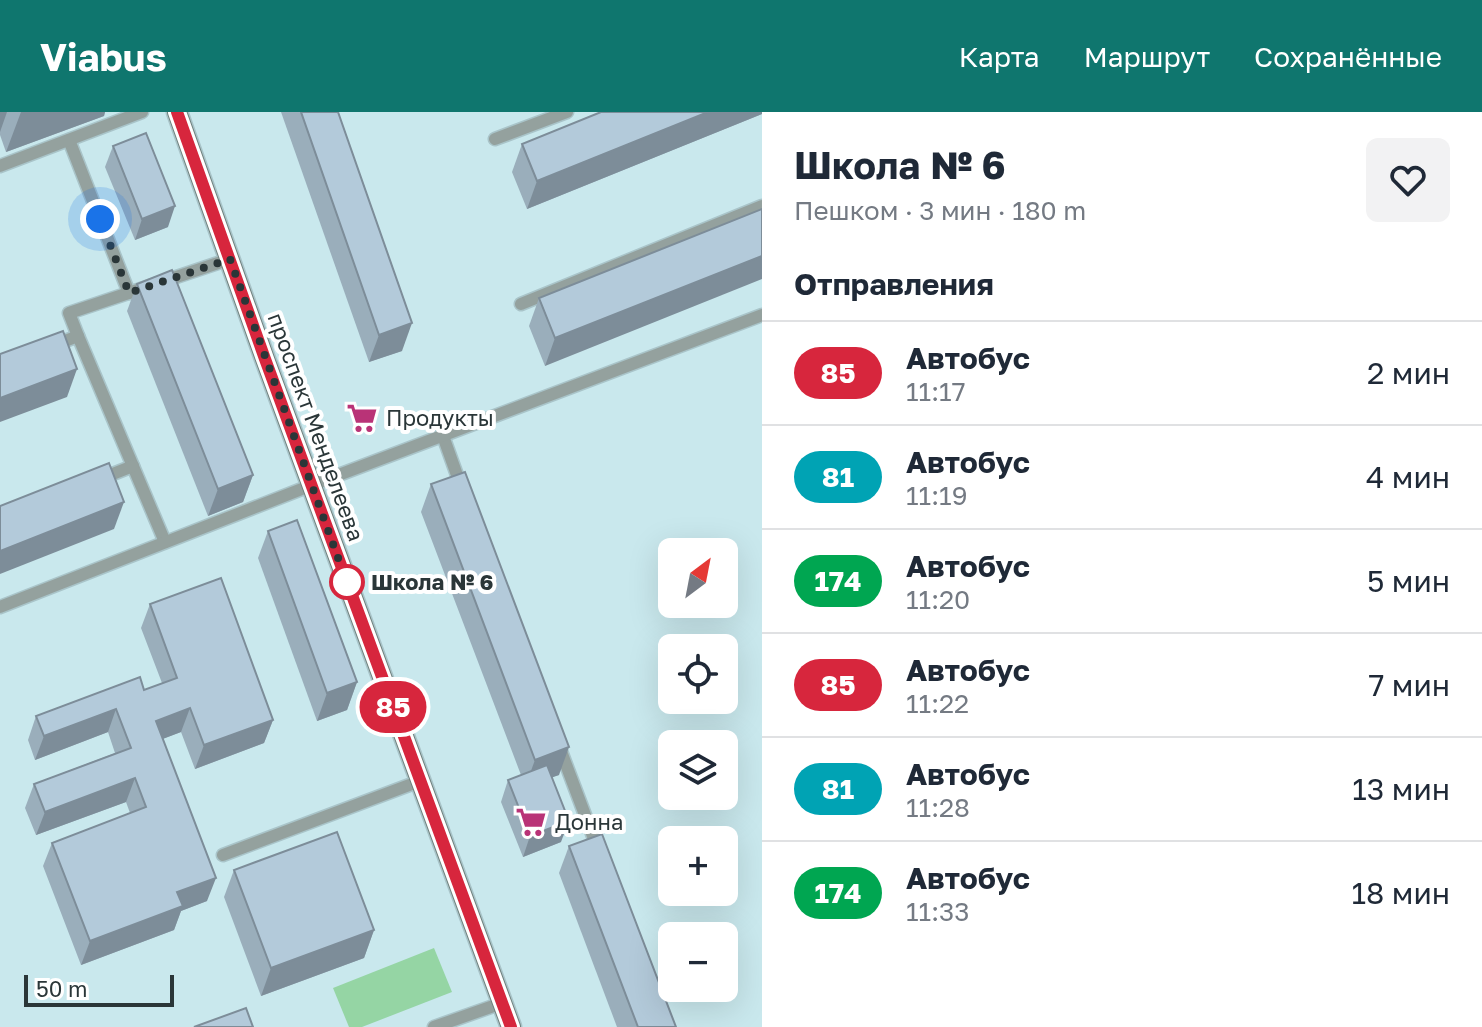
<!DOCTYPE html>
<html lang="ru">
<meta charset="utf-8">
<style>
:root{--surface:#fff;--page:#f2f2f3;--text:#1f2937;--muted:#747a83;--line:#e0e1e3;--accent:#0f766e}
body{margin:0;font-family:"Golos Text",sans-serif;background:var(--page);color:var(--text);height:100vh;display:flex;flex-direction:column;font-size:30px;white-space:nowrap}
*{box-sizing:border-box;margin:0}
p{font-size:26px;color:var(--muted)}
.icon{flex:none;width:44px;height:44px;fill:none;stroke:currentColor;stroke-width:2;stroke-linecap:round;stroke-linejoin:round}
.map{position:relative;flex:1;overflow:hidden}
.drawer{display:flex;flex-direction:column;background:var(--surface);width:720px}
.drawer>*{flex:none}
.badge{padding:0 16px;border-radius:26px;font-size:28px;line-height:52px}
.needle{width:52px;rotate:32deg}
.buttons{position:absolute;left:658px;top:426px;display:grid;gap:16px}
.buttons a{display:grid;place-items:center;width:80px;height:80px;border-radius:12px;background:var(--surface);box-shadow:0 8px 32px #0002;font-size:40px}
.scale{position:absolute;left:24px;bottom:20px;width:150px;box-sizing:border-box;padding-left:8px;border:4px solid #2a3638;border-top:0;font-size:22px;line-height:28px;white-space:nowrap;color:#2a3638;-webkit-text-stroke:6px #fff;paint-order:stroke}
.you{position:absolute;width:40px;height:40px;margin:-20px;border:6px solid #fff;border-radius:50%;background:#1a73e8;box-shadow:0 0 0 12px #1a73e833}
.map>.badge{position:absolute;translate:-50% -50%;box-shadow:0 0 0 4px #fff}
h2{padding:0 32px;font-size:30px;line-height:72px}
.round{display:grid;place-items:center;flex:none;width:84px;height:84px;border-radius:12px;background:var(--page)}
.headline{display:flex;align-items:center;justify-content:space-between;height:136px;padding:0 32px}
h1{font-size:38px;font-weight:700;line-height:60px}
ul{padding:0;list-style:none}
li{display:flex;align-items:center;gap:24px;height:104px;padding:0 32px;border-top:2px solid var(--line)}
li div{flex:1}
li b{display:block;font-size:30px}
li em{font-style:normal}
li .badge{min-width:88px;font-weight:700;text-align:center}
header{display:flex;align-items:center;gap:48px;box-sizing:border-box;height:112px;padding:0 40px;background:var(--accent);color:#fff}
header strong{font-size:38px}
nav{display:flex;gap:44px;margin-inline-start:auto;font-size:28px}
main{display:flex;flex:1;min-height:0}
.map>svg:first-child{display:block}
.green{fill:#95d5a4}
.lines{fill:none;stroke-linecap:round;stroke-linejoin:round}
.lane-casing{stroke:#a9c4c9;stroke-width:15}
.secondary-casing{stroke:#a9c4c9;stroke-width:23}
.lane{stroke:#94a19e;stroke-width:12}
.secondary{stroke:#6f817d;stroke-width:20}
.wall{fill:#9aaebb}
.shaded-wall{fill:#7d8d99}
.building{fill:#b3cada;stroke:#7d8d99;stroke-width:2}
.line-casing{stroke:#fff;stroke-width:18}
.line{stroke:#d7263d;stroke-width:12}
.walk{stroke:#2a3638;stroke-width:8;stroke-dasharray:0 14.4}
.stop-dot{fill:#fff;stroke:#d7263d;stroke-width:4}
.labels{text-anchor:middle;stroke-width:8;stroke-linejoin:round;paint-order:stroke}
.poi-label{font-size:22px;fill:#2a3638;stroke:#fff;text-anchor:start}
.street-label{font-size:22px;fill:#2a3638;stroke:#fff}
.stop-label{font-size:22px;font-weight:bold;fill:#2a3638;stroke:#fff;text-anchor:start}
</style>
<header>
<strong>Viabus</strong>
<nav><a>Карта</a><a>Маршрут</a><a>Сохранённые</a></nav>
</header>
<main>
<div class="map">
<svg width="762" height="915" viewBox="0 0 762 915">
<rect width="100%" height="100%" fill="#c9e8ed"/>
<path class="green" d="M434,836L452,880L362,915H349L333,876Z"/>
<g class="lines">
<g class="lane-casing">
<g id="lane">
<path d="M495,27L567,0"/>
<path d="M69,28L129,181"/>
<path d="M0,54L142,0"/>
<path d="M521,192L762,94"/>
<path d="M78,224L165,430"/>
<path d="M52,234L78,224L69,201L230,147"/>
<path d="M443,324L462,377"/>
<path d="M100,367L133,354"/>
<path d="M0,495L312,373L762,203"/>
<path d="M559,634L599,740"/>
<path d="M223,743L420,669"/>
<path d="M434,915L502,891"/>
</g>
</g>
<g class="secondary-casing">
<path id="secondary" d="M177,0L265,247L511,915"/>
</g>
<use href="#lane" class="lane"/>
<use href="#secondary" class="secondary"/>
</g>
<g class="wall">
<path d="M0,0H105L104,4L6,40L0,23Z"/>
<path d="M281,0H338L402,239L369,250Z"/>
<path d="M762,0V2L527,97L512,60L522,32Z"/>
<path d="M113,34L168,115L135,128L105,55Z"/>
<path d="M762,97L545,254L529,214L539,186Z"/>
<path d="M137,172L253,363L243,390L208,404L127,199Z"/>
<path d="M431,372L559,663L552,665L561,730L523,745L501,690L508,668L521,663L421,400Z"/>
<path d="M268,419L357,570L347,598L317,609L258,446Z"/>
<path d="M150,492L273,608L264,631L195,657L181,620L162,627L207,789L181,799L174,818L81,853L43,754L52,731L130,701L126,690L36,723L25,696L34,672L115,641L108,620L35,648L28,628L36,604L144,578L162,571L141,516Z"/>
<path d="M569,734L676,915H617L559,761Z"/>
<path d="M234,758L374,818L364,846L261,884L224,785Z"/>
</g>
<g class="shaded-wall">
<path d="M0,0H7L0,20Z"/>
<path d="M21,0H105L104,4L6,40Z"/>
<path d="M708,0H762V2L527,97L537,69Z"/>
<path d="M175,94L168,115L135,128L142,107Z"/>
<path d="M762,144V167L545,254L555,226Z"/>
<path d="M412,211L402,239L369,250L379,223Z"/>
<path d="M77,257L67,285L0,310V286Z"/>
<path d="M253,363L243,390L208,404L218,377Z"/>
<path d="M124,390L114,417L0,462V439Z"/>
<path d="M357,570L347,598L317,609L327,581Z"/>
<path d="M190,596L181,620L147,633L156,609Z"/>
<path d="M116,597L108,620L35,648L44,624Z"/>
<path d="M273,608L264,631L195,657L204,633Z"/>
<path d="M569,635L559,663L525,675L535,648Z"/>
<path d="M135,666L126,690L36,723L45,700Z"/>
<path d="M569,709L561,730L523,745L530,724Z"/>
<path d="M216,766L207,789L181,799L174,818L81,853L90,829L177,780Z"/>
<path d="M374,818L364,846L261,884L271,856Z"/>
</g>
<g class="building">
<path d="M301,0H338L412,211L379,223Z"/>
<path d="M601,0H708L537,69L522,32Z"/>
<path d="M146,21L175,94L142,107L113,34Z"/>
<path d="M762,97V144L555,226L539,186Z"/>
<path d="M172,158L253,363L218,377L137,172Z"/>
<path d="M63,219L77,257L0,286V242Z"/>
<path d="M109,351L124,390L0,439V394Z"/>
<path d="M465,360L569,635L535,648L431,372Z"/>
<path d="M297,408L357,570L327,581L268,419Z"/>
<path d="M221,466L273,608L204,633L190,596L156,609L216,766L177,780L183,794L90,829L52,731L146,695L135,666L45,700L34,672L131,636L116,597L44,624L36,604L140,565L144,578L177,566L150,492Z"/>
<path d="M547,653L569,709L530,724L508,668Z"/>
<path d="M337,720L374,818L271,856L234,758Z"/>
<path d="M602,722L676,915H638L569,734Z"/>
<path d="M246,896L253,915H194Z"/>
</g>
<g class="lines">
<g class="line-casing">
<path id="line" d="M177,0L265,247L511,915"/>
</g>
<use href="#line" class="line"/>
<path class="walk" d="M100,107L129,181L230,147L350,479L347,470"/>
</g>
<defs>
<g id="supermarket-bare" transform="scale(2.4)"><path d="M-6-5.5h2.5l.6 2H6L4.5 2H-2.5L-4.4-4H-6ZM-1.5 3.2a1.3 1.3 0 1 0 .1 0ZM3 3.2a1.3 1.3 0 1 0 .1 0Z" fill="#b93377" stroke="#fff" stroke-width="2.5" paint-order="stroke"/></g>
</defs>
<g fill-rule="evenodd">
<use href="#supermarket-bare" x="362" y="306"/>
<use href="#supermarket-bare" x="531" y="710"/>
</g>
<circle class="stop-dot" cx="347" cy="470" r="16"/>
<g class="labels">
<g class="poi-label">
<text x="386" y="314">Продукты</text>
<text x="555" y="718">Донна</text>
</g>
<g class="street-label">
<text transform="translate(316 315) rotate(70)" y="8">проспект Менделеева</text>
</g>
<g class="stop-label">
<text x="371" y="478">Школа № 6</text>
</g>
</g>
</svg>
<div class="buttons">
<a><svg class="needle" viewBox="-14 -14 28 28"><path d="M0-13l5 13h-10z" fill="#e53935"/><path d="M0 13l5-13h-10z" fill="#747a83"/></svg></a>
<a><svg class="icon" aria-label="locate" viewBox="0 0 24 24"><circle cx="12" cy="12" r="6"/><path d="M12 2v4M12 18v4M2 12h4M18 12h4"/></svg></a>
<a><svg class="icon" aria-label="layers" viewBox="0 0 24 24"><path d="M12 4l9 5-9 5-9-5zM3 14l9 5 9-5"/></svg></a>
<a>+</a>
<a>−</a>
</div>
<div class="scale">50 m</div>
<div class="you" style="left:100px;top:107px"></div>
<b class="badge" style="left:393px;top:595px;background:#d7263d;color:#fff">85</b>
</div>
<section class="drawer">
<div class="headline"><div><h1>Школа № 6</h1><p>Пешком · 3 мин · 180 m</p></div><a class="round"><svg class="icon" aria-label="heart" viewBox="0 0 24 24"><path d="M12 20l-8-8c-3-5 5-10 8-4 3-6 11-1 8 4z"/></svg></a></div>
<h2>Отправления</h2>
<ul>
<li><span class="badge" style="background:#d7263d;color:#fff">85</span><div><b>Автобус</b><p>11:17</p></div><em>2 мин</em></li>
<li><span class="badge" style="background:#00a3b4;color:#fff">81</span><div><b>Автобус</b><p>11:19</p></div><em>4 мин</em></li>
<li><span class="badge" style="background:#00a651;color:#fff">174</span><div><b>Автобус</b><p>11:20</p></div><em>5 мин</em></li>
<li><span class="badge" style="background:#d7263d;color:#fff">85</span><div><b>Автобус</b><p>11:22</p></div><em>7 мин</em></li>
<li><span class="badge" style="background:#00a3b4;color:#fff">81</span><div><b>Автобус</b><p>11:28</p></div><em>13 мин</em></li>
<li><span class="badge" style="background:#00a651;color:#fff">174</span><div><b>Автобус</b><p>11:33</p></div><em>18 мин</em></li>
</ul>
</section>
</main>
